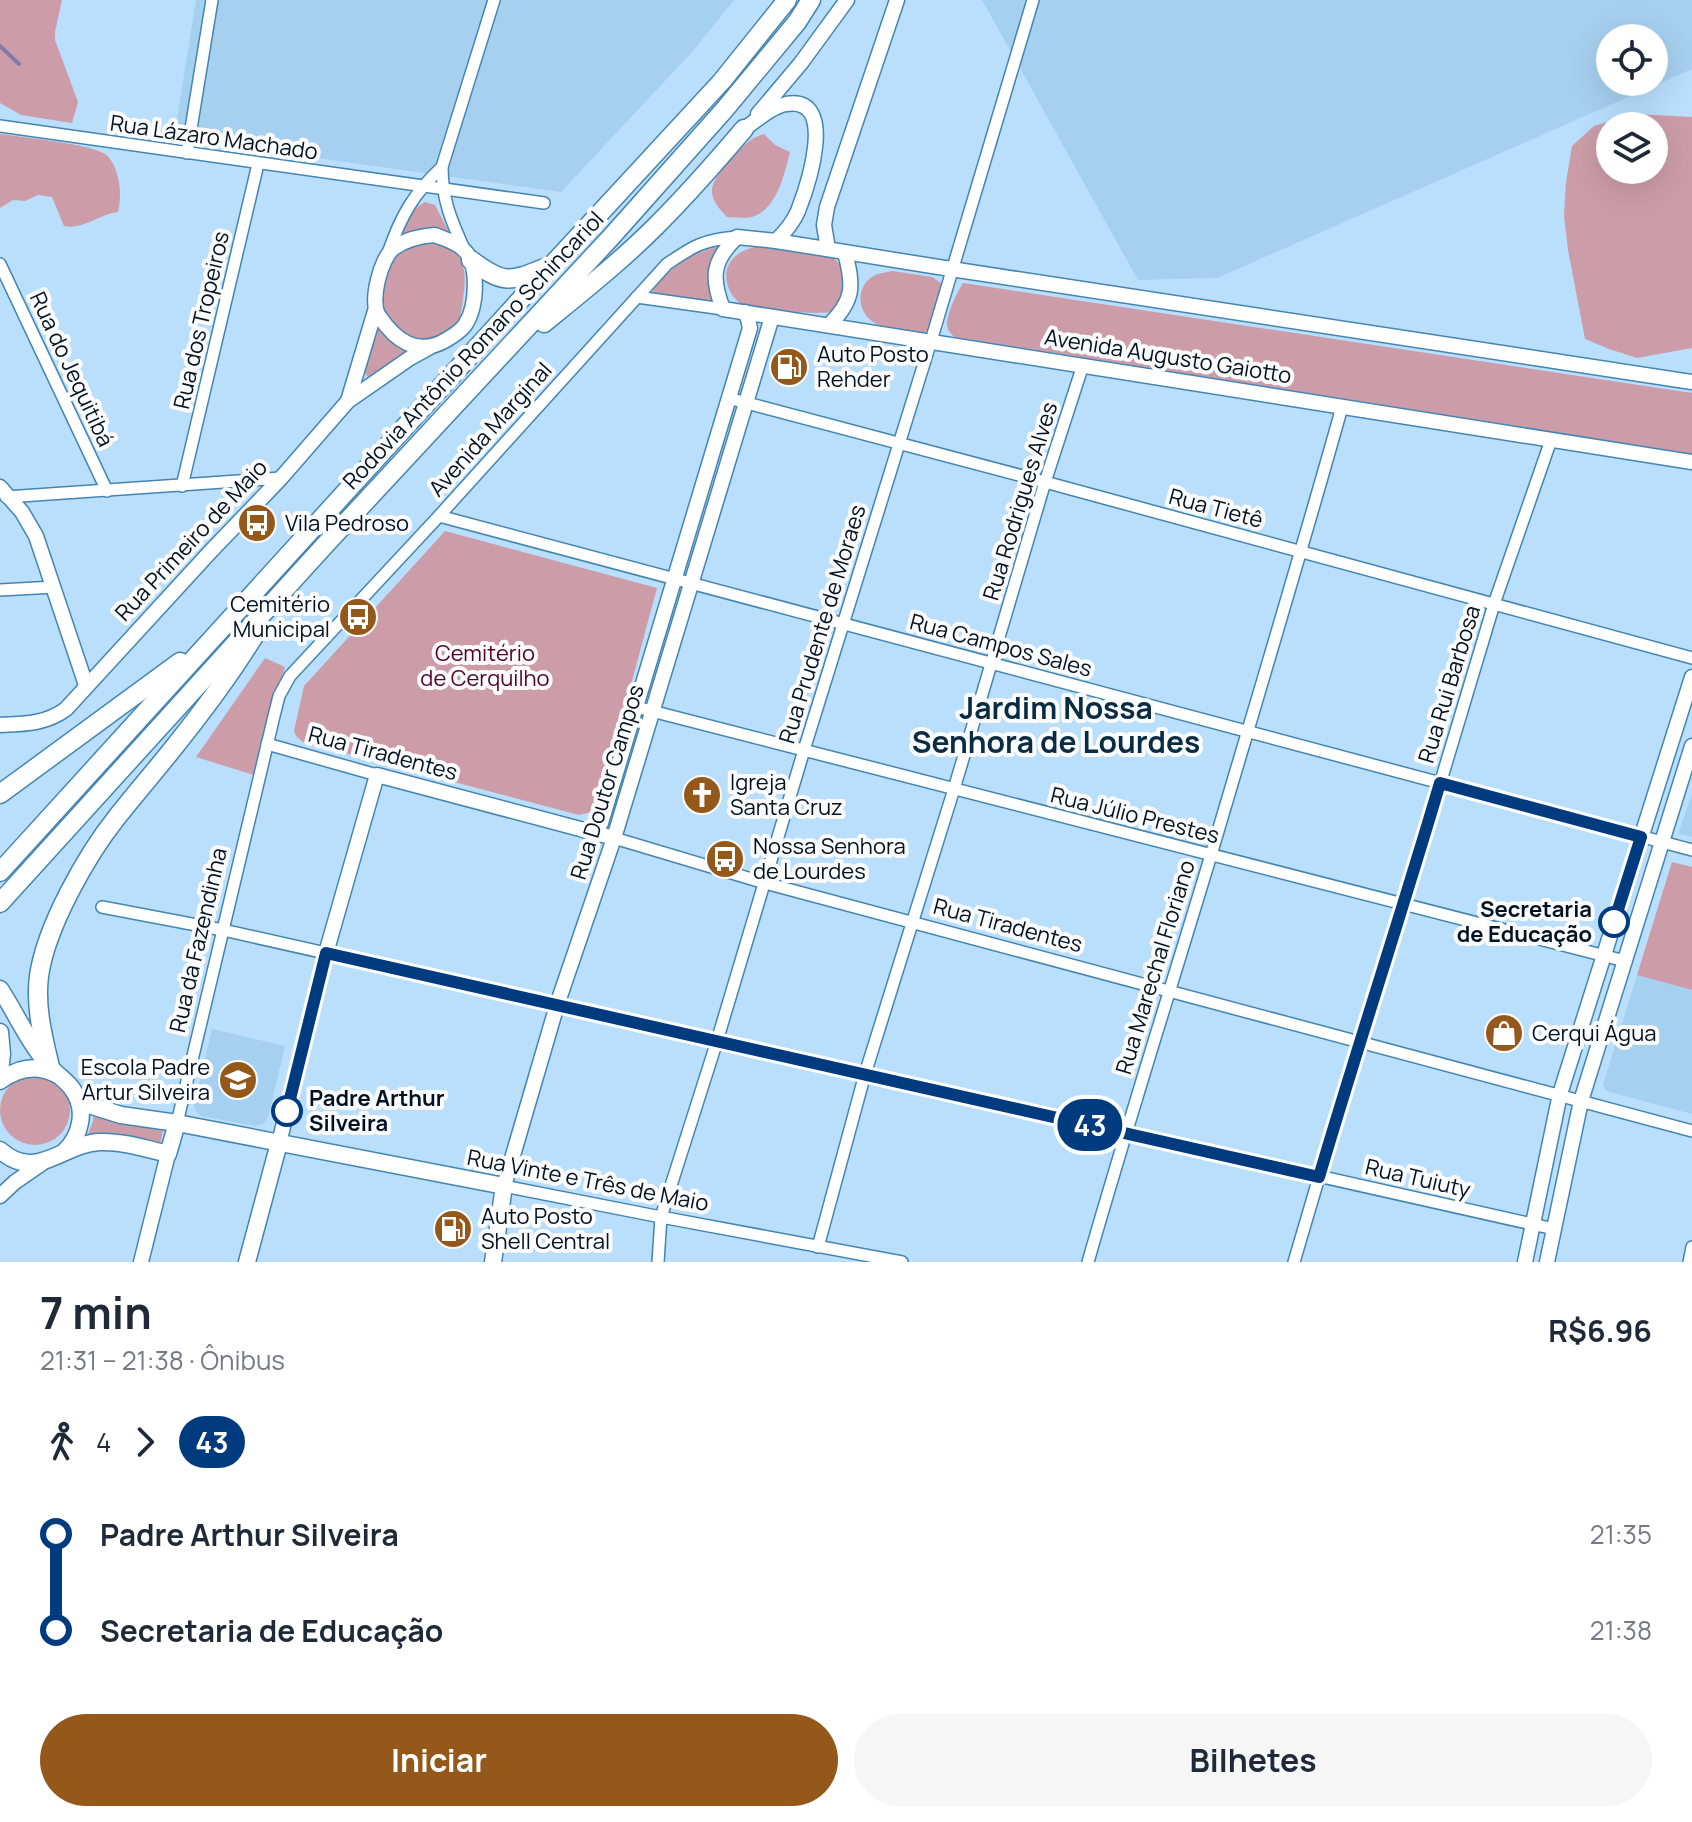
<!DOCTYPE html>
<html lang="pt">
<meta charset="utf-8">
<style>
:root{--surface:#fff;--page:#f6f6f7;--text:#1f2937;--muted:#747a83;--accent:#94581a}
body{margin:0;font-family:Manrope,sans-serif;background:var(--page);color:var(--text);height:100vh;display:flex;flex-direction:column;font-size:30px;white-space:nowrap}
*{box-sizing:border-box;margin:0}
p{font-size:26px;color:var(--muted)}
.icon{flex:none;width:44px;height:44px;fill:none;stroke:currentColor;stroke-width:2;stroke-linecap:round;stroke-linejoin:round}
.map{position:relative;height:1262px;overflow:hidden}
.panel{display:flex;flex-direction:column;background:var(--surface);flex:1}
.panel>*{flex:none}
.badge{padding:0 16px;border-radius:26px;font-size:28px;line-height:52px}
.buttons{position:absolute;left:1596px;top:24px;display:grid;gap:16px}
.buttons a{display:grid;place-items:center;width:72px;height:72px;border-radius:50%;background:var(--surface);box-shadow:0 8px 32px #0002;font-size:40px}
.map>.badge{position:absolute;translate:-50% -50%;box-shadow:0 0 0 4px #fff}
.legs{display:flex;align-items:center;gap:12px;height:88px;padding:0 40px;font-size:26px}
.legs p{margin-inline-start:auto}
.overview{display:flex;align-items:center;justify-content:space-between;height:136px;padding:0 40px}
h1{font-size:44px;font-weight:700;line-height:60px}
.cta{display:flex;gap:16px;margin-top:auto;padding:16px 40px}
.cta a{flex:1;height:92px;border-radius:48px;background:var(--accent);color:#fff;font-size:32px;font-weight:700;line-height:92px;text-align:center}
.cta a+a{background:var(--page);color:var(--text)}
ul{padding:0 40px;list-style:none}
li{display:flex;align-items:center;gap:28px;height:96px;font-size:30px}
li i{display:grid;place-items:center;width:12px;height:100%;margin:0 10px;background:currentColor}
li i::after{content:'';width:20px;height:20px;margin:-10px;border:6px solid;border-radius:50%;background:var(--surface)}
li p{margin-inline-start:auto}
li:first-child i{background:linear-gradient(#0000 50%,currentColor 0)}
li:last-child i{background:linear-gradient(currentColor 50%,#0000 0)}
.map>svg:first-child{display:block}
.built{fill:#a6d0ef;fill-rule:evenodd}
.green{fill:#cc9da9;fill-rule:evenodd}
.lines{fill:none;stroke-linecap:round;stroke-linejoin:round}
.stream{stroke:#847aa9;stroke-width:4}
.minor-casing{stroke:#4385b2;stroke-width:14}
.tertiary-casing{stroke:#4385b2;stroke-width:17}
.secondary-casing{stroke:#4385b2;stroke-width:19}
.trunk-casing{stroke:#4385b2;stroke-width:21}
.minor{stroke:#fff;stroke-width:11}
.tertiary{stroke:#fff;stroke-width:14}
.secondary{stroke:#fff;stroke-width:16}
.trunk{stroke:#fff;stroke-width:18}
.line-1-casing{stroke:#fff;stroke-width:18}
.line-1{stroke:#003b80;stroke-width:12}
.stop-1-dot{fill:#fff;stroke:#003b80;stroke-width:4}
.labels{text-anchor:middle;stroke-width:8;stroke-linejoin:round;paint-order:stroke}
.street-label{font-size:22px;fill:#012;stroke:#fbfbfb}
.poi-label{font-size:22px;fill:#012;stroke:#fbfbfb;text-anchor:start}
.park-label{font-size:22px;fill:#540027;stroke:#fbfbfb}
.stop-label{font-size:22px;font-weight:bold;fill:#012;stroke:#fbfbfb;text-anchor:end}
.district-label{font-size:30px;font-weight:bold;fill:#072c43;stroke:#fbfbfb}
</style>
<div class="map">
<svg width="1692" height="1262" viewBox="0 0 1692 1262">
<rect width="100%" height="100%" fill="#b9dffd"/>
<g class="built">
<path d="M196,0H734L693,51L561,192L174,138Z"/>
<path d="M982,0H1692V69L1217,278L1138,280ZM1610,38H1654V82H1610Z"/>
<path d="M1692,794V837L1678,834Z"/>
<path d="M1637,975L1692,990V1114L1606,1091L1603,1085Z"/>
<path d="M212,1029L285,1046L268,1117L263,1124L255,1126L201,1116L196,1111L194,1105Z"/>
</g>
<g class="green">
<path d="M0,0H62L55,32V40L78,102L72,123L21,115L0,103Z"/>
<path d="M1635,114L1692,117V348L1637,358L1609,349L1585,339L1568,250L1564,216L1566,182L1572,146L1594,126ZM1610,126H1654V170H1610Z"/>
<path d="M0,134C20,137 91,144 105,154C119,164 123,195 118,212C99,214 84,230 64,226L52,197L38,195L25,201L13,200L0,208Z"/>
<path d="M764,134L775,145L790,152C784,176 776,215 746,218C740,218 733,217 727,217C719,209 711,200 712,189C713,176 741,147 752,139C755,137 761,135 764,134Z"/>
<path d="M425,202L435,205L450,234L400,238C404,225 412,208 425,202Z"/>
<path d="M428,241C464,247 468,267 463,299C462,307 461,317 457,323C443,345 410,346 394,327C390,323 385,318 382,313C374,299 387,261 400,251C409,245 418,243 428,241Z"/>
<path d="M768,245L832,256L844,269L846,275L840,306C836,309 833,311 829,312C817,315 754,310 743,305C736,301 730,294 728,286C719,259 745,246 768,245Z"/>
<path d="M717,247L720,248L713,302L658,295L653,292V288C671,267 690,253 717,247Z"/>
<path d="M893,271L932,277L941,283L940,294L927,331L922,334C906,331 886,331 873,322C856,310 856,285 875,275C880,273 887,272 893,271Z"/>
<path d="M963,283L1692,393V454L954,337C950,332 947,330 947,324C947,314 957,292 963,283Z"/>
<path d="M378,328L390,341L408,352L372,376L368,377L365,373Z"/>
<path d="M445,531L657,588L597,811L579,815L303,742L296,736L294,731L304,686Z"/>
<path d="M265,658L285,667L254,775L196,757Z"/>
<path d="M1672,862L1692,867V990L1637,975Z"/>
<circle cx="35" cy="1110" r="35"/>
<path d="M94,1112L112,1121L163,1131L160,1144L87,1137L93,1121Z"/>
</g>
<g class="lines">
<path class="stream" d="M0,46L19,64"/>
<g class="minor-casing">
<g id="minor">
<path d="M0,126L544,203"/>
<path d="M187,153L212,0"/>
<path d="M464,249C451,220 442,199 442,167L494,0"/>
<path d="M388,253C401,216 413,194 442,167"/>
<path d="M0,264L107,491"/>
<path d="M637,297L723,309"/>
<path d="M728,398L1045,482L1692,658"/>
<path d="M182,486L258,164"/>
<path d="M6,497L281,478"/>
<path d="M439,516L1692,850"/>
<path d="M0,590L54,587"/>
<path d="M636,707L1625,961"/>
<path d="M267,744L377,775"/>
<path d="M614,838L765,883L1692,1131"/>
<path d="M102,907L223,930L1554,1229"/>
<path d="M177,1123L274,716L279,696L290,676L439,516L667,264C695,245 703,240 737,237"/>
<path d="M504,1186L661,1217L902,1262"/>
<path d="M818,1247L865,1074L954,789L1045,482L1083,365"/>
<path d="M658,1262L661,1217L717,1041L804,750L931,341L1033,0"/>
<path d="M1088,1262C1127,1126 1170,991 1211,855C1255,706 1300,557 1342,407"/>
<path d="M1294,1262L1359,1041L1404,904L1494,604L1551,440"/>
<path d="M1689,1262L1692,1247"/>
</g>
</g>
<g class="tertiary-casing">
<g id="tertiary">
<path d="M758,114L801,63L847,0"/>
<path d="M744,129C757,120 771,107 786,104C839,95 807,188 798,211C793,223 785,232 776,241"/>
<path d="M435,235C444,239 456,242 463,249C480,264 477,307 465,325C460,332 453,336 446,340C417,357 395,340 379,316C369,302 381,257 394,248C406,239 421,236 435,235Z"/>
<path d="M828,249L824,225L827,207L897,0"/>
<path d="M829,325C854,301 854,285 845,253"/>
<path d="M1692,382L951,269L776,241L737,237C712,261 711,278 723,309L1692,462"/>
<path d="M348,401L375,311"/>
<path d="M0,487L22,512L36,536L86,685"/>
<path d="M0,725C24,724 46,724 66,709L211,551L281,478L348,401L410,358L430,347"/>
<path d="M594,833L601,823L750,328L748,319L745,312"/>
<path d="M279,1143L326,953L377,775L614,838"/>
<path d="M504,1186L557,1005L614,838L772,317"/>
<path d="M0,1196L15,1182L44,1162"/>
<path d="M141,1262L168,1154"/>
<path d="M1525,1262L1560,1094L1692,677"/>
<path d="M1547,1262L1581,1101L1692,746"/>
</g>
</g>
<g class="secondary-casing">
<g id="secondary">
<path d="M0,989C14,1010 24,1033 39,1053C44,1060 49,1067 55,1072C61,1078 68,1082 73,1090C87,1110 81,1136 64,1152"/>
<path d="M0,1032L2,1054L0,1071"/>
<path d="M0,1081C17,1068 36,1064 56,1074"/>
<path d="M79,1102L121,1115L177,1123L504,1186L493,1262"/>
<path d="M0,1150C36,1183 63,1143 100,1142C122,1141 147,1149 168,1154L177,1123"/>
<path d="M247,1262L279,1143"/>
</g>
</g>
<g class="trunk-casing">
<g id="trunk">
<path d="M471,260C504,285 510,282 547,267"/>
<path d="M544,323C582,292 621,261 656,226C687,195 716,162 744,129"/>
<path d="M0,794L180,662"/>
<path d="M0,872L553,264L722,81L787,0"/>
<path d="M0,903L325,545L612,236L725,109L797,22L811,0"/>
<path d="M50,1067C43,1037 35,1007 39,976C46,927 86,856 117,817C136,793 156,770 175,746C203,711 230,675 254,636"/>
</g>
</g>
<use href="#minor" class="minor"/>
<use href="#tertiary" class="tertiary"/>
<use href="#secondary" class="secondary"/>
<use href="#trunk" class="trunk"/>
</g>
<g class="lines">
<g class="line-1-casing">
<path id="line-1" d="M287,1111L326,953L1319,1177C1358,1045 1401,915 1440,783L1641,837L1614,922"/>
</g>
<use href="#line-1" class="line-1"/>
</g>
<defs>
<g id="fuel-disc" transform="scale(2)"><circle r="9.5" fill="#94581a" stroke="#fbfbfb"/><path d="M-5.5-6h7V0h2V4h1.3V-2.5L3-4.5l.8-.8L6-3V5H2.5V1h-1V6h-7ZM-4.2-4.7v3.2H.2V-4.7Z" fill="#fff"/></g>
<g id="bus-disc" transform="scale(2)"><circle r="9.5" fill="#94581a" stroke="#fbfbfb"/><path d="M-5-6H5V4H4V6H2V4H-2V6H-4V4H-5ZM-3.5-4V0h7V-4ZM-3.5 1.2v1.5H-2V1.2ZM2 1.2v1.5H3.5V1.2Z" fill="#fff"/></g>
<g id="church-disc" transform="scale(2)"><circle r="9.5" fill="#94581a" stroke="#fbfbfb"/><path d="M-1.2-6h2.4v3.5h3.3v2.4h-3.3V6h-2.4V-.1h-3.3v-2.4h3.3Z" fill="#fff"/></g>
<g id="shop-disc" transform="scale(2)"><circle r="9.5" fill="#94581a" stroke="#fbfbfb"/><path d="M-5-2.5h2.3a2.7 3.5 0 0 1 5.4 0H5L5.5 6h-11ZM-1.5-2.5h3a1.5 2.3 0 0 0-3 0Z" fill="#fff"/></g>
<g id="school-disc" transform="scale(2)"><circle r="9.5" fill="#94581a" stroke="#fbfbfb"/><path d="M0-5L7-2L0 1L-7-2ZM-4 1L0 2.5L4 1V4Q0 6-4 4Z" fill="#fff"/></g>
</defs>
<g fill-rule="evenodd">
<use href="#fuel-disc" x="789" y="367"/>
<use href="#bus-disc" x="257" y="523"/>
<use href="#bus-disc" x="358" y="617"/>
<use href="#church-disc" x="702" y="795"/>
<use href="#bus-disc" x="725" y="859"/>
<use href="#shop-disc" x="1504" y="1033"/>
<use href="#school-disc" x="238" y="1080"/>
<use href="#fuel-disc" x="453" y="1229"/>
</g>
<g class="stop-1-dot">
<circle cx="1614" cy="922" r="14"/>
<circle cx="287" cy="1111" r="14"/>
</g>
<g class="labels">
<g class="street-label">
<text transform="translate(214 137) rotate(8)" y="8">Rua Lázaro Machado</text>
<text transform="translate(201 320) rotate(-77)" y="8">Rua dos Tropeiros</text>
<text transform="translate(473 350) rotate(-47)" y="8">Rodovia Antônio Romano Schincariol</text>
<text transform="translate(1168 356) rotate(9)" y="8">Avenida Augusto Gaiotto</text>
<text transform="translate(72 369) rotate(65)" y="8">Rua do Jequitibá</text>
<text transform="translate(490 429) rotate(-48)" y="8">Avenida Marginal</text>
<text transform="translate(1020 501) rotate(-73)" y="8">Rua Rodrigues Alves</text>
<text transform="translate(1216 508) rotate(15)" y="8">Rua Tietê</text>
<text transform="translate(191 540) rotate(-47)" y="8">Rua Primeiro de Maio</text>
<text transform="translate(822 624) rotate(-73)" y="8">Rua Prudente de Moraes</text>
<text transform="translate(1001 645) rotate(15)" y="8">Rua Campos Sales</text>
<text transform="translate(1449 684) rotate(-73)" y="8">Rua Rui Barbosa</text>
<text transform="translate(383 753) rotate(15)" y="8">Rua Tiradentes</text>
<text transform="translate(607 782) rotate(-73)" y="8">Rua Doutor Campos</text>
<text transform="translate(1135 815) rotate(14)" y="8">Rua Júlio Prestes</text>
<text transform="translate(1008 925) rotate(15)" y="8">Rua Tiradentes</text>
<text transform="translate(198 940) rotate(-77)" y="8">Rua da Fazendinha</text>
<text transform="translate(1155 967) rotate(-73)" y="8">Rua Marechal Floriano</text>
<text transform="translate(1418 1178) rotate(13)" y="8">Rua Tuiuty</text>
<text transform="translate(588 1180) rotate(11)" y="8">Rua Vinte e Três de Maio</text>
</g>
<g class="poi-label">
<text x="817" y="362">Auto Posto<tspan x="817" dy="25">Rehder</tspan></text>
<text x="285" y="531">Vila Pedroso</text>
<text x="330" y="612" text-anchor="end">Cemitério<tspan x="330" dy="25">Municipal</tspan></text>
<text x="730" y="790">Igreja<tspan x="730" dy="25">Santa Cruz</tspan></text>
<text x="753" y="854">Nossa Senhora<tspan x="753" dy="25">de Lourdes</tspan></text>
<text x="1532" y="1041">Cerqui Água</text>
<text x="210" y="1075" text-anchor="end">Escola Padre<tspan x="210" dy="25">Artur Silveira</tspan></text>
<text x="481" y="1224">Auto Posto<tspan x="481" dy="25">Shell Central</tspan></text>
</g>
<g class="park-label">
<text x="485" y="661">Cemitério<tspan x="485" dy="25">de Cerquilho</tspan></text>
</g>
<g class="stop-label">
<text x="1592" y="917">Secretaria<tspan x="1592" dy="25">de Educação</tspan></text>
<text x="309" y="1106" text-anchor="start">Padre Arthur<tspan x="309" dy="25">Silveira</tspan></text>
</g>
<g class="district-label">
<text x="1056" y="719">Jardim Nossa<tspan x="1056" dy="34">Senhora de Lourdes</tspan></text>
</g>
</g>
</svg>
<div class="buttons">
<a><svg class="icon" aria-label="locate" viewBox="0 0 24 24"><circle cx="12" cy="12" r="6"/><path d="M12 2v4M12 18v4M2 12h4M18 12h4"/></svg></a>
<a><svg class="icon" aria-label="layers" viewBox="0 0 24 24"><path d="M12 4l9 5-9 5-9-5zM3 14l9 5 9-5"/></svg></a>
</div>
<b class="badge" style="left:1090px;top:1125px;background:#003b80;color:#fff">43</b>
</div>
<section class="panel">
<div class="overview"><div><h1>7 min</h1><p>21:31 – 21:38 · Ônibus</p></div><b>R$6.96</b></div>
<div class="legs"><svg class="icon" aria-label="walk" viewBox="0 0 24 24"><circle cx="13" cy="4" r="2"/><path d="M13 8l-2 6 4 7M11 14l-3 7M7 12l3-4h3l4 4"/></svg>4<svg class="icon" aria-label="forward" viewBox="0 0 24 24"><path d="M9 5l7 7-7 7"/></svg><b class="badge" style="background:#003b80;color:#fff">43</b></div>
<ul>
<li><i style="color:#003b80"></i><b>Padre Arthur Silveira</b><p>21:35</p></li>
<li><i style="color:#003b80"></i><b>Secretaria de Educação</b><p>21:38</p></li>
</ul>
<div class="cta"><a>Iniciar</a><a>Bilhetes</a></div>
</section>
